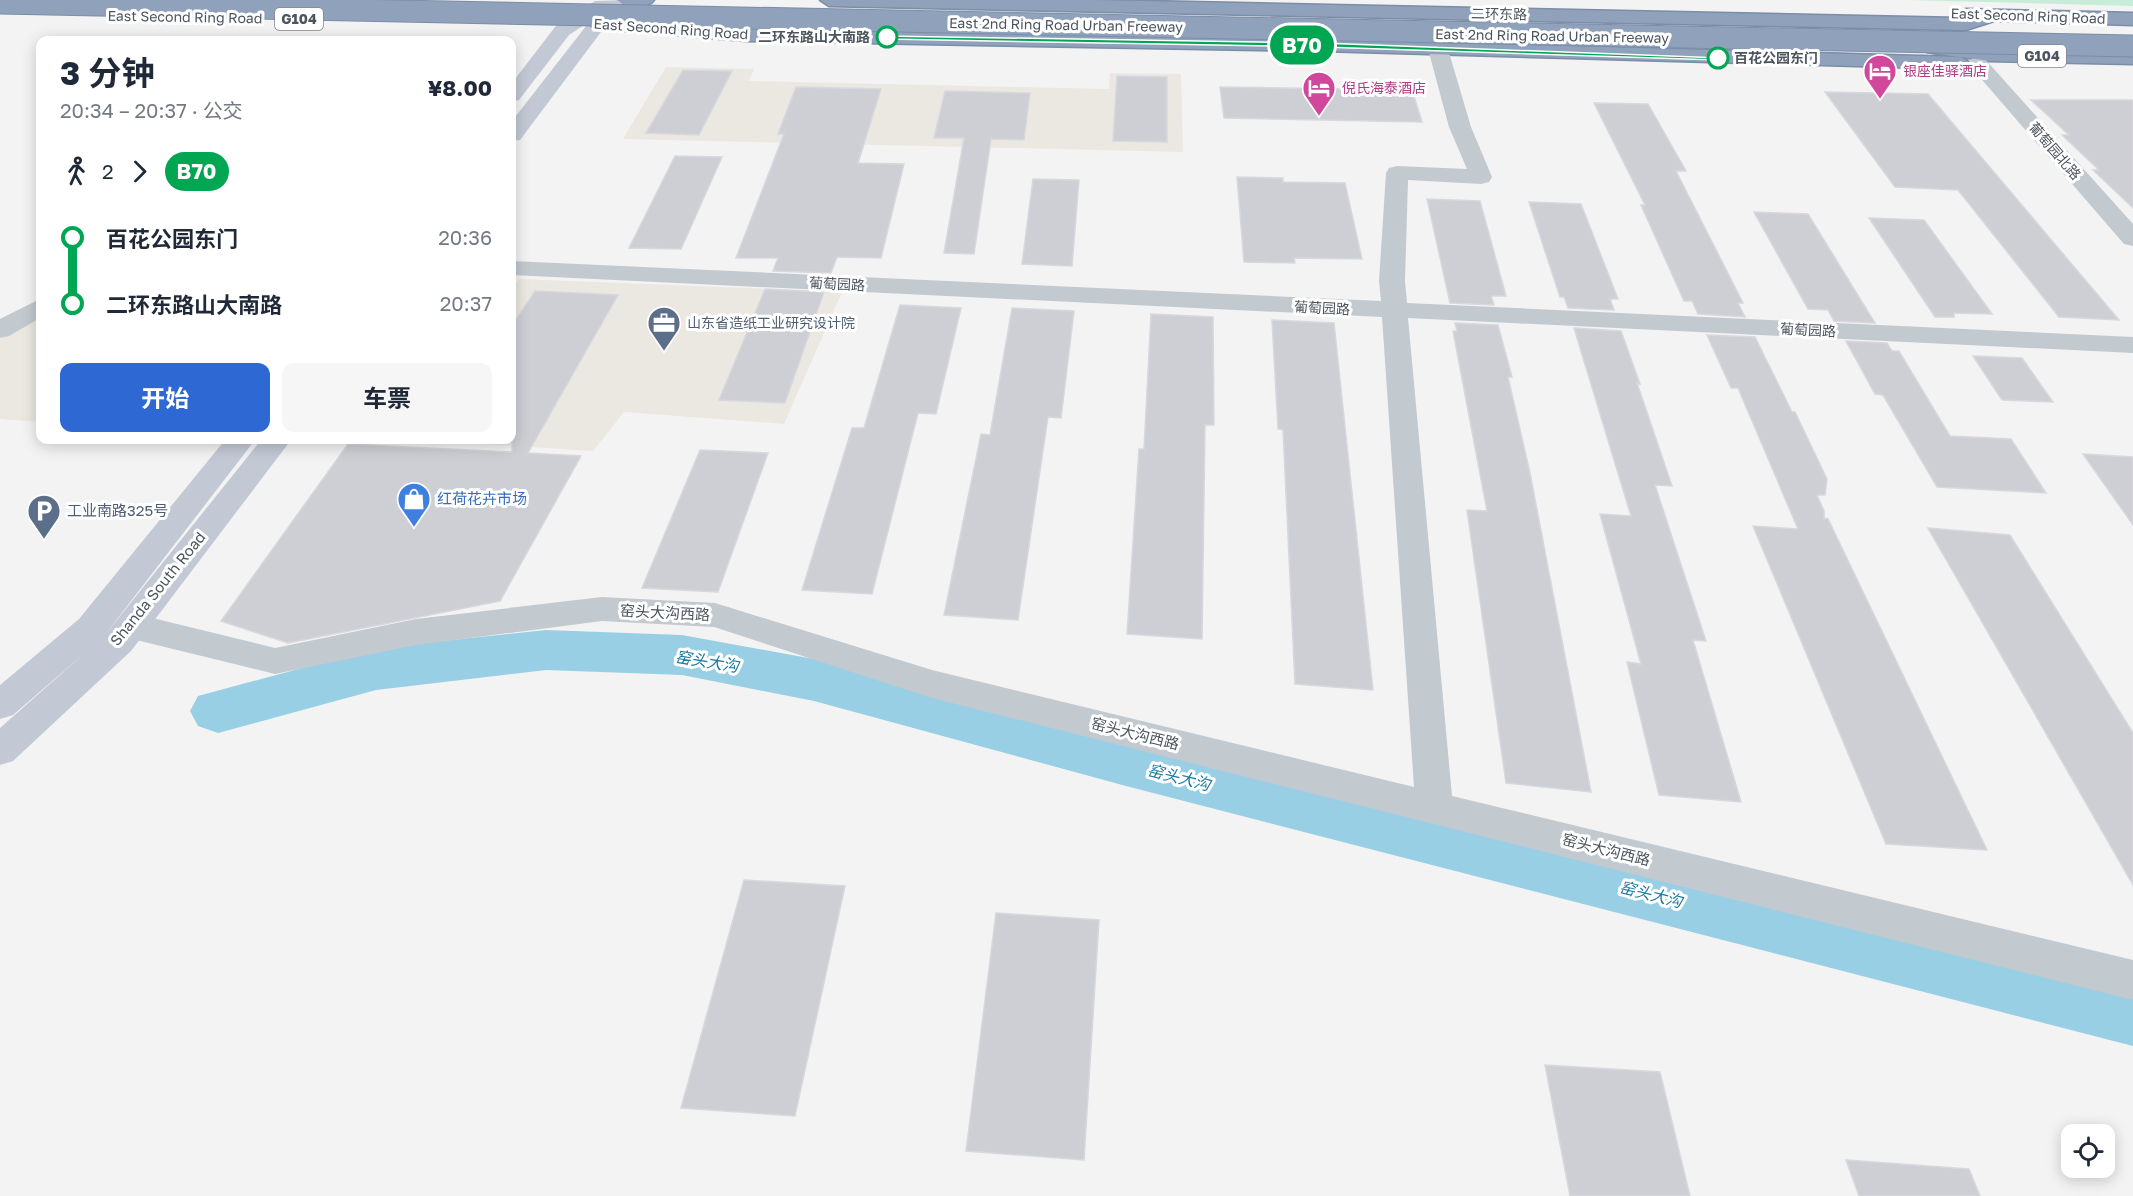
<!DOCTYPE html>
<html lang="zh">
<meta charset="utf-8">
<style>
:root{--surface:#fff;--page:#f6f6f7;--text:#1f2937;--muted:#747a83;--accent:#2e69d3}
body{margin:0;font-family:"Golos Text","Noto Sans SC",sans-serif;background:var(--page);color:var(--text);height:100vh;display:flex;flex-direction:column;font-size:22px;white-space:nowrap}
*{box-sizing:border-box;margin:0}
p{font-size:20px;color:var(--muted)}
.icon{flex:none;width:33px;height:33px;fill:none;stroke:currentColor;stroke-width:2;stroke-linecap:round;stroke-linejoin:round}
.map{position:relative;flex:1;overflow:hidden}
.details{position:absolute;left:36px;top:36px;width:480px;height:408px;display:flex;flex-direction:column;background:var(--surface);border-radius:12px;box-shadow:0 3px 15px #0003}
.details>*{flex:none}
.badge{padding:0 12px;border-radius:20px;font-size:21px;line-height:39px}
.buttons{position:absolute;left:2061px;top:1124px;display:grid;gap:12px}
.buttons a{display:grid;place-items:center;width:54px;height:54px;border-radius:12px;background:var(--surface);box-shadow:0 3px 15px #0003;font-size:30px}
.map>.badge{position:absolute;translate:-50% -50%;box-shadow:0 0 0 3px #fff}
.legs{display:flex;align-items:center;gap:9px;height:66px;padding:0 24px;font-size:20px}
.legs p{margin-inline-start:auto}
.head{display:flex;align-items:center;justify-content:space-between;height:102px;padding:0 24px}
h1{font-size:33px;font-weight:700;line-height:45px}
.cta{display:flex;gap:12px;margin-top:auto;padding:12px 24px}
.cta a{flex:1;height:69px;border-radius:12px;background:var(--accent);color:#fff;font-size:24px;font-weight:700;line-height:69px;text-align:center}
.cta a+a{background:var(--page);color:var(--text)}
ul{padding:0 24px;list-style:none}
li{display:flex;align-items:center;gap:21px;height:66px;font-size:22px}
li i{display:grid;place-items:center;width:9px;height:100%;margin:0 8px;background:currentColor}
li i::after{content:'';width:15px;height:15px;margin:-8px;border:4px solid;border-radius:50%;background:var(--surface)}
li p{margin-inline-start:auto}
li:first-child i{background:linear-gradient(#0000 50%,currentColor 0)}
li:last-child i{background:linear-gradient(currentColor 50%,#0000 0)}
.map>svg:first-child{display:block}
.commercial{fill:#eae8e1}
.green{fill:#c7ecd8}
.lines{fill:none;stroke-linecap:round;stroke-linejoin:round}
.river{fill:#99cfe5;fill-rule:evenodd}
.building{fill:#cdcfd4;stroke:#d7d8dd;stroke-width:1.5}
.highway-casing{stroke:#7b8da7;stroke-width:3}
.street{fill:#c2c9cf;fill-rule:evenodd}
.secondary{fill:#c3c9d4;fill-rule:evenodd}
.highway{fill:#90a2bb;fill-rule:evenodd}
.highway-bridge-casing{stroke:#7b8da7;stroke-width:23;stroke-linecap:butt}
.highway-bridge{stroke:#90a2bb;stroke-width:21}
.line-1{fill:#00a651;stroke:#fff;stroke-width:1.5}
.stop-1-dot{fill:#fff;stroke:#00a651;stroke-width:3}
.labels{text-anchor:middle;stroke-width:6;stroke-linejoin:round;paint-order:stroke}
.far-street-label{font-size:14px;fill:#4c545e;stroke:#fff}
.shield{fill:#fff;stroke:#82878e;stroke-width:1.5}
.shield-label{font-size:14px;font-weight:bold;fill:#4c545e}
.far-stop-label{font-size:14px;font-weight:bold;fill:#4c545e;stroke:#fff;text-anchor:end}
.far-hotel-label{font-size:14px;fill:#b23c85;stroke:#fff;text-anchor:start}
.far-service-label{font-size:14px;fill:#4e5e75;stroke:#fff;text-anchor:start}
.shop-label{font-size:15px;fill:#366cbe;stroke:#fff;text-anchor:start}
.service-label{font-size:15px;fill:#4e5e75;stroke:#fff;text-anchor:start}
.street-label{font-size:15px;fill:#4c545e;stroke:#fff}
.water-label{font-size:16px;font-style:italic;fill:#1c7ba2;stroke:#fff}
</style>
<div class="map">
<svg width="2133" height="1196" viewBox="0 0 2133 1196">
<rect width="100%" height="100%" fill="#f4f3f3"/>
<g class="commercial">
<path d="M666,67L754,69L749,81L1109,89L1110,73L1181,74L1183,152L623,139Z"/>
<path d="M519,279L842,292L784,424L624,412L593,451L420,440H512V289Z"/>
<path d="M40,314V422L0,419V339Z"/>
</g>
<path class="green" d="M1907,0H2133V6Z"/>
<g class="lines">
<path class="river" d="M546,630L682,635L814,659L1126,740L2133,982V1046L1126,786L814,701L682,675L546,670L376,690L218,733L198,726L190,711L198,696L376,648Z"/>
</g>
<g class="building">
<path d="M683,70L732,71L699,135L646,133Z"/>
<path d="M1117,76L1167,77V142L1113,141Z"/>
<path d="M796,87L881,89L858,163L904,164L881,258L837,257L831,273L773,271L778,258H736L784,134H778Z"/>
<path d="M1220,87L1412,90L1422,122L1224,118Z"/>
<path d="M945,91L1030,93L1024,140L991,139L974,254L944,253L964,138H934Z"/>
<path d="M1825,92L1928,94L2119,320L2059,317L1958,190L1895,187Z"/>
<path d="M2031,100H2133V208L2093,170H2099L2062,135H2069Z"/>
<path d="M1594,103L1648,104L1686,171H1676L1743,303H1738L1745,317L1698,314L1692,301H1684L1641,205H1645Z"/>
<path d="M675,156L722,157L681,249L629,248Z"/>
<path d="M1237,177L1283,178V182L1345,183L1362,259L1294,258L1295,263L1244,262Z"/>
<path d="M1033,179L1079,180L1072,266L1022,264Z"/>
<path d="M1427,199L1480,201L1506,296H1491L1494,305L1450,303Z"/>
<path d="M1529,202L1581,204L1618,299H1610L1614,310L1568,308L1564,297H1560Z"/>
<path d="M1754,212L1808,214L1875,323L1834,321L1828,310L1808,309Z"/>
<path d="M1869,218L1924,220L1992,314L1954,313V317H1935Z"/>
<path d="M765,289L824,292L785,403L719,400Z"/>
<path d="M535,291L618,295L528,453L581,456L500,601L288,643L221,621L348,444L512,452V326Z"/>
<path d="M900,305L961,308L936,414L918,413L872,594L802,590L852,428H864Z"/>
<path d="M1012,308L1074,311L1061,418L1048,417L1018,620L944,615L981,434L990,435Z"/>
<path d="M1151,314L1213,317L1214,425H1205L1202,639L1127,634L1139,449H1144Z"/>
<path d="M1272,320L1334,323L1373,690L1295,684L1283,430L1278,429Z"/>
<path d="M1455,323L1498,325L1512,377H1508L1530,473L1591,792L1506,783L1467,510L1487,511L1453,331H1457Z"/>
<path d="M1574,328L1621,331L1640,384L1637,383L1672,486L1655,485L1706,641L1693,640L1741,802L1659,795L1627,662L1641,664L1600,514L1631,516Z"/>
<path d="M1707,335L1755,337L1792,412H1795L1827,479L1825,495H1817L1824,511V518L1828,519L1987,850L1886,844L1753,526L1798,529L1738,388H1731Z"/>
<path d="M1846,341L1887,343L1892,351H1899L1950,436L2011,439L2046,493L1937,487L1883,395L1875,394Z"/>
<path d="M1973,356L2022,358L2053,402L2002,400Z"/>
<path d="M700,450L768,453L718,592L642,588Z"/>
<path d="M2083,454L2133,457V525Z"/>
<path d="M1928,528L2010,535L2133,733V885Z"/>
<path d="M744,880L845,886L795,1116L681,1108Z"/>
<path d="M996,913L1099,920L1084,1160L966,1151Z"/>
<path d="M1545,1065L1660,1072L1690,1196H1570Z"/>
<path d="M1846,1160L1969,1169L1980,1196H1859Z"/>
</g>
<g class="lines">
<g class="highway-casing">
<g id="highway">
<path d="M618,0H654C648,9 624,9 618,0Z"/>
<path d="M820,0H1094L1959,18L1957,15L1959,11L1966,9L2133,13V25L1994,21L1966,30L829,6Z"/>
<path d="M598,18L746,29L1321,39L1958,57L1927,52L1924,48L1934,42L1990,49L2133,52V64L1990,61L1961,57L1970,63L1967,67L1960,69L1321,51L746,41L591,28L588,24Z"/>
</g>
</g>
<g class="street">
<path d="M1438,43L1448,49L1471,127L1492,177L1489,182L1481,184L1408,180L1405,281L1407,303L2133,337V353L1408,318L1452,796L2133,960V1000L932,698L714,627L602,621L416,645L275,674L132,639L120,635L115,626L120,617L132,613L275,648L416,619L602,597L715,603L932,670L1414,787L1382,317L512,275V261L1381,301L1379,281L1386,173L1389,168L1397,166L1467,169L1449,127L1428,49Z"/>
<path d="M1978,57L1985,59L2133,224V246L2124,244L1971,67L1968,63L1971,59Z"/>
<path d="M40,299V318L9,336L0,338V319Z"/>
</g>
<g class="secondary">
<path d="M625,0L520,140L512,141V121L590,21L569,35L519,100L512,102V83L555,27L595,1Z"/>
<path d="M225,440H255L104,636L261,440H291L131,651L13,761L0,765V728L86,652L13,715L0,719V685L79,619Z"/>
</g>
<use href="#highway" class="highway"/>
<g class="highway-bridge-casing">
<path id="highway-bridge" d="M0,3L2133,46"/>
</g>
<use href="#highway-bridge" class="highway-bridge"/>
</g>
<path class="line-1" d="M884,36L1321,43L1722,58L1718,60L1321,47L887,39Z"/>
<defs>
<g id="hotel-pin" transform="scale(1.725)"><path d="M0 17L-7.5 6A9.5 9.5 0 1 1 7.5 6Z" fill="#d1479c" stroke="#fff"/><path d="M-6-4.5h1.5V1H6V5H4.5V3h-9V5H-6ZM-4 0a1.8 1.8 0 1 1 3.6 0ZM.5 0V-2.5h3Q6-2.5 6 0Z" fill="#fff"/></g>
<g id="office-pin" transform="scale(1.725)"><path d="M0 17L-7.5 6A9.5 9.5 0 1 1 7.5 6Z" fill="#5c6f8a" stroke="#fff"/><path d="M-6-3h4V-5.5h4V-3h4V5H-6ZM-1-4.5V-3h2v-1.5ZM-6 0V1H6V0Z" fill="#fff"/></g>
<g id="shop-pin" transform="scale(1.725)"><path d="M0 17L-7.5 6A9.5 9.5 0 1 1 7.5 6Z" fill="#3f7fe0" stroke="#fff"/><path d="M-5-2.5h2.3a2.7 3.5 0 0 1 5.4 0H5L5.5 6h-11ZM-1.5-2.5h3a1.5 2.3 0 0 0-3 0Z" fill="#fff"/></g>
<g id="parking-pin" transform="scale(1.725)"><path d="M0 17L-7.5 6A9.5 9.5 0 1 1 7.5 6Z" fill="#5c6f8a" stroke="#fff"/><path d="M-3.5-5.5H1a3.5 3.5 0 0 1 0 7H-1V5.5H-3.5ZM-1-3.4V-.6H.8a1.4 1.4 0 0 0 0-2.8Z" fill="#fff"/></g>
</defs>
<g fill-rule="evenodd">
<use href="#hotel-pin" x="1880" y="71"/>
<use href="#hotel-pin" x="1319" y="88"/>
<use href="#office-pin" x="664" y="323"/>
<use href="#shop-pin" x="414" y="499"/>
<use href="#parking-pin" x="44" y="511"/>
</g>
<g class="stop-1-dot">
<circle cx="887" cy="37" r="10"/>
<circle cx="1718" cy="58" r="10"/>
</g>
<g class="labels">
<g class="far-street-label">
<text transform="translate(1499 14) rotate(1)" y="5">二环东路</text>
<text transform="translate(2028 16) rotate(2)" y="5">East Second Ring Road</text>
<text transform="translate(185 17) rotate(1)" y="5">East Second Ring Road</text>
<text transform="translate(1066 25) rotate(1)" y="5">East 2nd Ring Road Urban Freeway</text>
<text transform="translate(671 29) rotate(4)" y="5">East Second Ring Road</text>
<text transform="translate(1552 36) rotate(1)" y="5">East 2nd Ring Road Urban Freeway</text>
<text transform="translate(2055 151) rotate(49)" y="5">葡萄园北路</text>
<text transform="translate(837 284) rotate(3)" y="5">葡萄园路</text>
<text transform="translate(1322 308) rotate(3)" y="5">葡萄园路</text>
<text transform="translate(1808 330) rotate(3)" y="5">葡萄园路</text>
</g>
<g class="shield">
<rect x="275" y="8" width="48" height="22" rx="4.5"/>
<rect x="2018" y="45" width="48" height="22" rx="4.5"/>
</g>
<g class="shield-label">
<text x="299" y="24">G104</text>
<text x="2042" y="61">G104</text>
</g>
<g class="far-stop-label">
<text x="870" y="42">二环东路山大南路</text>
<text x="1734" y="63" text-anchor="start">百花公园东门</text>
</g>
<g class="far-hotel-label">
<text x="1903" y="76">银座佳驿酒店</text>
<text x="1342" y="93">倪氏海泰酒店</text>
</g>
<g class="far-service-label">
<text x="687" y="328">山东省造纸工业研究设计院</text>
</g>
<g class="shop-label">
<text x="437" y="504">红荷花卉市场</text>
</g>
<g class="service-label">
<text x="67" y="516">工业南路325号</text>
</g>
<g class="street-label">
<text transform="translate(158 589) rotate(-51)" y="5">Shanda South Road</text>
<text transform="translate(665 613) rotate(3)" y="5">窑头大沟西路</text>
<text transform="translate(1135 734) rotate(14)" y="5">窑头大沟西路</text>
<text transform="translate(1606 850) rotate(14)" y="5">窑头大沟西路</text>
</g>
<g class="water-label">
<text transform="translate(707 661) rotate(9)" y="6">窑头大沟</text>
<text transform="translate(1179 777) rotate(14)" y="6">窑头大沟</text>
<text transform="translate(1651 894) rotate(14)" y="6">窑头大沟</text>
</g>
</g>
</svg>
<div class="buttons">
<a><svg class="icon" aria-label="locate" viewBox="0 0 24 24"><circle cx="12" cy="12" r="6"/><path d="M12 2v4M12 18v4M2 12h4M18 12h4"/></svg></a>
</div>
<b class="badge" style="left:1302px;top:45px;background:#00a651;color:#fff">B70</b>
<section class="details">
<div class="head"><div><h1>3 分钟</h1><p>20:34 – 20:37 · 公交</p></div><b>¥8.00</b></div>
<div class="legs"><svg class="icon" aria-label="walk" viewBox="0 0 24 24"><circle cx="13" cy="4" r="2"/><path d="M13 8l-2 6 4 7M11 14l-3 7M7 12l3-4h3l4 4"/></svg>2<svg class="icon" aria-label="forward" viewBox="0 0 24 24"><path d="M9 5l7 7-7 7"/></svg><b class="badge" style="background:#00a651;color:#fff">B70</b></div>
<ul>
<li><i style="color:#00a651"></i><b>百花公园东门</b><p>20:36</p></li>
<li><i style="color:#00a651"></i><b>二环东路山大南路</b><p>20:37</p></li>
</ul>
<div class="cta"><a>开始</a><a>车票</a></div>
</section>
</div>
